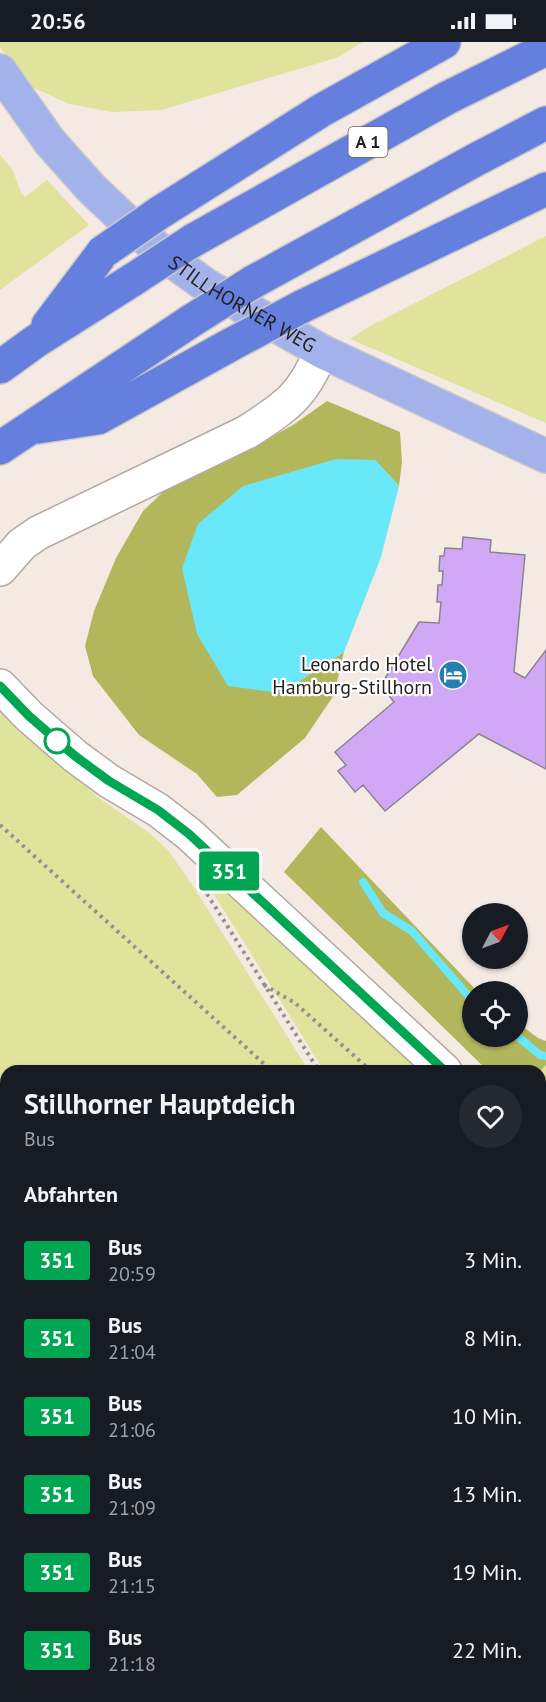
<!DOCTYPE html>
<html lang="de">
<style>
:root{--surface:#171b24;--page:#242831;--text:#f1f3f6;--muted:#9ea1a6}
body{margin:0;font-family:"PT Sans",sans-serif;background:var(--page);color:var(--text);height:100vh;display:flex;flex-direction:column;font-size:22px;white-space:nowrap}
*{box-sizing:border-box;margin:0}
p{font-size:20px;color:var(--muted)}
.icon{flex:none;width:33px;height:33px;fill:none;stroke:currentColor;stroke-width:2;stroke-linecap:round;stroke-linejoin:round}
.map{position:relative;flex:1;overflow:hidden}
.details{position:absolute;left:0px;top:1023px;width:546px;height:638px;display:flex;flex-direction:column;background:var(--surface);border-radius:18px 18px 0 0;box-shadow:0 2px 4px #0004}
.details>*{flex:none}
.badge{padding:0 12px;border-radius:4px;font-size:21px;line-height:39px}
.needle{width:39px;rotate:49deg}
.fabs{position:absolute;left:462px;top:861px;display:grid;gap:12px}
.fabs a{display:grid;place-items:center;width:66px;height:66px;border-radius:50%;background:var(--surface);box-shadow:0 2px 4px #0004;font-size:30px}
.map>.badge{position:absolute;translate:-50% -50%;box-shadow:0 0 0 3px #fff}
h2{padding:0 24px;font-size:22px;line-height:54px}
.round{display:grid;place-items:center;flex:none;width:63px;height:63px;border-radius:32px;background:var(--page)}
.summary{display:flex;align-items:center;justify-content:space-between;height:102px;padding:0 24px}
h1{font-size:28px;font-weight:800;line-height:45px}
ul{padding:0;list-style:none}
li{display:flex;align-items:center;gap:18px;height:78px;padding:0 24px}
li div{flex:1}
li b{display:block;font-size:22px}
li em{font-style:normal}
li .badge{min-width:66px;font-weight:700;text-align:center}
.status{display:flex;justify-content:space-between;align-items:center;height:42px;padding:0 30px;background:var(--surface);direction:ltr}
.status svg{height:16px;fill:currentColor}
.map>svg:first-child{display:block}
.green{fill:#dfe39c}
.forest{fill:#b3b75c}
.water{fill:#68e8f9}
.lines{fill:none;stroke-linecap:round;stroke-linejoin:round}
.stream{stroke:#68e8f9;stroke-width:8}
.building{fill:#d0a8f6;stroke:#89858e;stroke-width:1.5}
.minor-casing{stroke:#b3a9a2;stroke-width:36}
.major-casing{stroke:#cac9c9;stroke-width:36}
.highway-casing{stroke:#cac9c9;stroke-width:36}
.path{stroke:#98908b;stroke-width:4;stroke-dasharray:3 4.5;stroke-linecap:butt}
.minor{stroke:#fff;stroke-width:33}
.major{stroke:#a3b2eb;stroke-width:33}
.highway{stroke:#657fde;stroke-width:33}
.highway-bridge-casing{stroke:#cac9c9;stroke-width:36;stroke-linecap:butt}
.highway-bridge{stroke:#657fde;stroke-width:33}
.line-casing{stroke:#fff;stroke-width:14}
.line{stroke:#00a651;stroke-width:9}
.stop-dot{fill:#fff;stroke:#00a651;stroke-width:3}
.labels{text-anchor:middle;stroke-width:4.5;stroke-linejoin:round;paint-order:stroke}
.shield{fill:#fff;stroke:#656260;stroke-width:1.5}
.shield-label{font-size:18px;font-weight:bold;fill:#231f1c}
.street-label{font-size:20px;fill:#231f1c;stroke:#fff}
.poi-label{font-size:20px;fill:#231f1c;stroke:#fff;text-anchor:end}
</style>
<div class="status"><b>20:56</b><svg viewBox="0 0 49 12"><path d="M0 12V9h3v3zM5 12V6h3v6zM10 12V3h3v9zM15 12V0h3v12zM26 1h20v11H26zM47 4h2v5h-2z"/></svg></div>
<div class="map">
<svg width="546" height="1660" viewBox="0 0 546 1660">
<rect width="100%" height="100%" fill="#f4eae3"/>
<g class="green">
<path d="M0,0H363L336,16L161,68L112,70L69,62L26,42L0,5Z"/>
<path d="M0,113L12,127L21,150L25,155L47,138L89,183L0,248Z"/>
<path d="M546,194V381L350,297L368,285Z"/>
<path d="M0,670L9,675L99,756L148,790L168,808L195,847L309,1029H6V1511H0Z"/>
<path d="M215,834L425,1029H324L207,841Z"/>
<path d="M546,1023V1090L540,1083V1029Z"/>
<path d="M540,1142L546,1149V1660H293L289,1655L540,1654Z"/>
</g>
<g class="forest">
<path d="M327,359L400,390L402,420L399,444L375,418L281,651L344,610L334,653L305,696L237,753L217,755L197,732L139,693L93,634L85,604L94,569L116,516L143,469L163,450L228,419L293,383Z"/>
<path d="M321,785L477,949L472,950V994H518V981L538,996L546,999V1023L540,1029H488L284,830Z"/>
</g>
<g class="water">
<path d="M336,417L375,418L399,444L381,515L344,610L281,651L228,644L197,592L182,526L198,482L243,444Z"/>
<path d="M0,1511H6V1654H289L293,1660H0Z"/>
</g>
<g class="lines">
<g class="stream">
<path d="M363,840L383,871L412,889L472,958"/>
<path d="M517,994L540,1013L546,1014"/>
</g>
</g>
<path class="building" d="M463,495L491,498L490,510L525,513L514,630L525,636L546,608V727L479,692L385,769L363,743L355,750L338,729L346,723L335,710L394,660L381,643L419,580L439,581L441,560H437L438,543H442L443,529H439L440,514H444L445,506L462,507Z"/>
<g class="lines">
<g class="minor-casing">
<g id="minor">
<path d="M0,527L22,502L38,491L247,390C286,365 304,353 321,309"/>
<path d="M0,644L29,674L75,714L109,739L158,768L189,792L445,1029"/>
<path d="M540,1123L546,1130"/>
</g>
</g>
<g class="major-casing">
<g id="major">
<path id="s1" d="M0,29L50,100L91,146L129,182L171,218L207,244L321,309L546,414"/>
</g>
</g>
<g class="highway-casing">
<g id="highway">
<path d="M159,171L322,68L444,0"/>
<path d="M192,199L447,56L546,7"/>
<path d="M253,240L477,117L546,81"/>
<path d="M301,265L546,147"/>
<path d="M48,283L103,210"/>
<path d="M0,325L36,299L134,237"/>
<path d="M38,385L98,376L232,302"/>
<path d="M0,406L191,279"/>
</g>
</g>
<g class="path">
<path d="M0,783L272,1029"/>
<path d="M207,852L319,1029"/>
<path d="M264,943L295,961L371,1029"/>
<path d="M540,1194L546,1200"/>
<path d="M540,1282L546,1288"/>
</g>
<use href="#minor" class="minor"/>
<use href="#major" class="major"/>
<use href="#highway" class="highway"/>
<g class="highway-bridge-casing">
<g id="highway-bridge">
<path d="M103,210L159,171"/>
<path d="M134,237L192,199"/>
<path d="M191,279L253,240"/>
<path d="M232,302L301,265"/>
</g>
</g>
<use href="#highway-bridge" class="highway-bridge"/>
</g>
<g class="lines">
<g class="line-casing">
<path id="line" d="M0,644L29,674L75,714L109,739L158,768L189,792L445,1029"/>
</g>
<use href="#line" class="line"/>
</g>
<defs>
<g id="hotel-disc" transform="scale(1.5)"><circle r="9.5" fill="#277fae" stroke="#fff"/><path d="M-6-4.5h1.5V1H6V5H4.5V3h-9V5H-6ZM-4 0a1.8 1.8 0 1 1 3.6 0ZM.5 0V-2.5h3Q6-2.5 6 0Z" fill="#fff"/></g>
</defs>
<g fill-rule="evenodd">
<use href="#hotel-disc" x="453" y="633"/>
</g>
<circle class="stop-dot" cx="57" cy="699" r="12"/>
<g class="labels">
<rect class="shield" x="348.5" y="85" width="39" height="30" rx="4.5"/>
<g class="shield-label">
<text x="368" y="106">A 1</text>
</g>
<g class="street-label">
<text dy="7" stroke="none"><textPath href="#s1" startOffset="340">STILLHORNER WEG</textPath></text>
</g>
<g class="poi-label">
<text x="432" y="629">Leonardo Hotel<tspan x="432" dy="23">Hamburg-Stillhorn</tspan></text>
</g>
</g>
</svg>
<div class="fabs">
<a><svg class="needle" viewBox="-14 -14 28 28"><path d="M0-13l5 13h-10z" fill="#e53935"/><path d="M0 13l5-13h-10z" fill="#9ea1a6"/></svg></a>
<a><svg class="icon" aria-label="locate" viewBox="0 0 24 24"><circle cx="12" cy="12" r="6"/><path d="M12 2v4M12 18v4M2 12h4M18 12h4"/></svg></a>
</div>
<b class="badge" style="left:229px;top:829px;background:#00a651;color:#fff">351</b>
<section class="details">
<div class="summary"><div><h1>Stillhorner Hauptdeich</h1><p>Bus</p></div><a class="round"><svg class="icon" aria-label="heart" viewBox="0 0 24 24"><path d="M12 20l-8-8c-3-5 5-10 8-4 3-6 11-1 8 4z"/></svg></a></div>
<h2>Abfahrten</h2>
<ul>
<li><span class="badge" style="background:#00a651;color:#fff">351</span><div><b>Bus</b><p>20:59</p></div><em>3 Min.</em></li>
<li><span class="badge" style="background:#00a651;color:#fff">351</span><div><b>Bus</b><p>21:04</p></div><em>8 Min.</em></li>
<li><span class="badge" style="background:#00a651;color:#fff">351</span><div><b>Bus</b><p>21:06</p></div><em>10 Min.</em></li>
<li><span class="badge" style="background:#00a651;color:#fff">351</span><div><b>Bus</b><p>21:09</p></div><em>13 Min.</em></li>
<li><span class="badge" style="background:#00a651;color:#fff">351</span><div><b>Bus</b><p>21:15</p></div><em>19 Min.</em></li>
<li><span class="badge" style="background:#00a651;color:#fff">351</span><div><b>Bus</b><p>21:18</p></div><em>22 Min.</em></li>
</ul>
</section>
</div>
